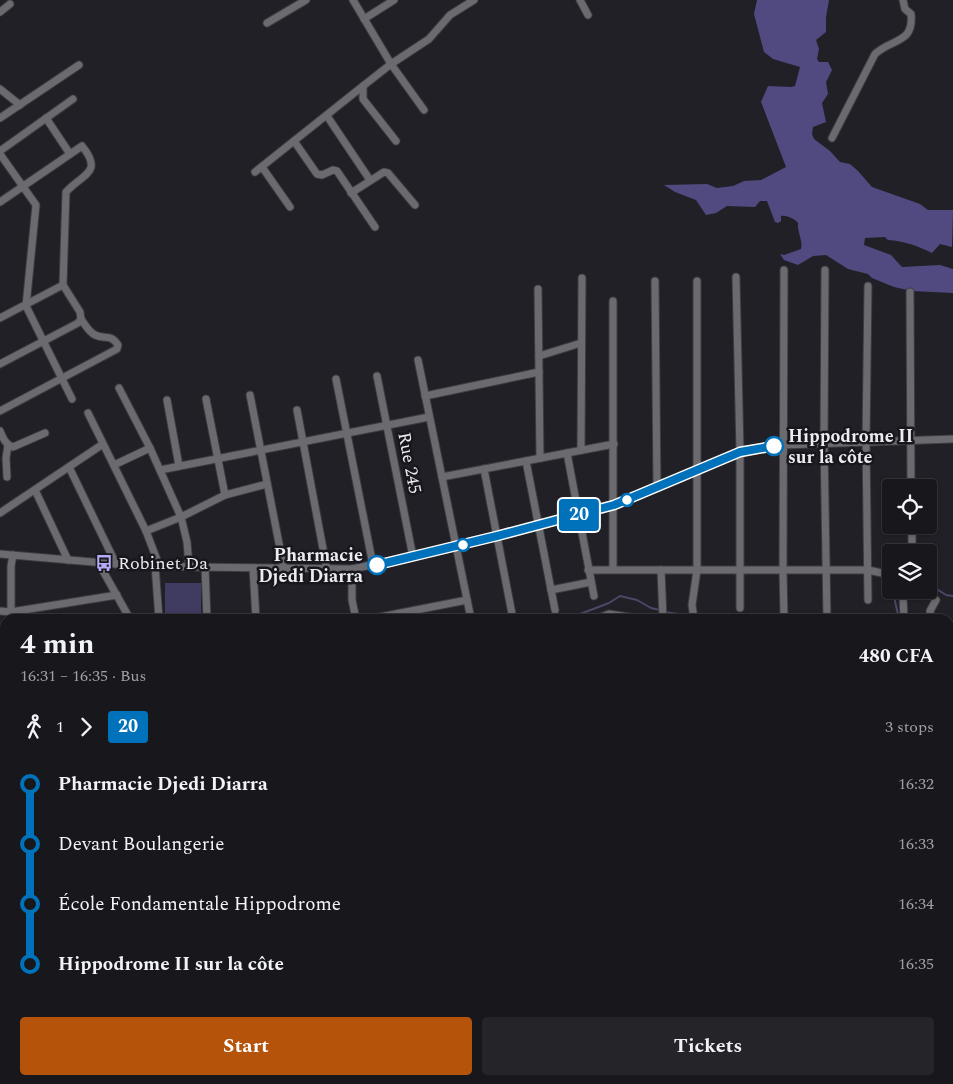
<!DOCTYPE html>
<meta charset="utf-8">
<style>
:root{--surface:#18181c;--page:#252529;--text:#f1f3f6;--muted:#9fa0a3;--line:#36373b;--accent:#b45309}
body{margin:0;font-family:Spectral,serif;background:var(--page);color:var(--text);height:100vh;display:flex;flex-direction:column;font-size:19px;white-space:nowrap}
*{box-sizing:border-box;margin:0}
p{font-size:16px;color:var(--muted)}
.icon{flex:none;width:28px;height:28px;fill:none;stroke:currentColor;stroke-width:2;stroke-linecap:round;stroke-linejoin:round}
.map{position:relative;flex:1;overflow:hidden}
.sheet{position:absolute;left:0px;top:614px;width:954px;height:471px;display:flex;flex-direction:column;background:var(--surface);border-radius:15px 15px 0 0;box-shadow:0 1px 4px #0004,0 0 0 1px var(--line)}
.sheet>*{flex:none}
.badge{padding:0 10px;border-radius:4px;font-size:18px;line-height:32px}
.tools{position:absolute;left:882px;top:479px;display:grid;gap:10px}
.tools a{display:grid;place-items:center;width:55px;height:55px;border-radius:5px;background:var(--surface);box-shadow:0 1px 4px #0004,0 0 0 1px var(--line);font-size:25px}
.map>.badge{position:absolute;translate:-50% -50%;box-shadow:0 0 0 2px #fff}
.legs{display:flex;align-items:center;gap:8px;height:55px;padding:0 20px;font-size:16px}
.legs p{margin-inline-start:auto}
.summary{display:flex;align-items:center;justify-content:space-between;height:85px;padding:0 20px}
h1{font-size:28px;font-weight:700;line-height:38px}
.button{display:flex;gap:10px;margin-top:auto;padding:10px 20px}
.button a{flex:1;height:58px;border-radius:5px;background:var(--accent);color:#fff;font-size:20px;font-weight:700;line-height:58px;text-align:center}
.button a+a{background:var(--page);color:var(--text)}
ul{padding:0 20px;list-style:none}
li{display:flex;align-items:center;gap:18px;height:60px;font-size:19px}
li i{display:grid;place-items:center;width:8px;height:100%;margin:0 6px;background:currentColor}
li i::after{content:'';width:12px;height:12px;margin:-6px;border:4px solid;border-radius:50%;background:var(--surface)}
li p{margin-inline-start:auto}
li:first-child i{background:linear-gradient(#0000 50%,currentColor 0)}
li:last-child i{background:linear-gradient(currentColor 50%,#0000 0)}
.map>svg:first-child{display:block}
.green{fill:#403b60}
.forest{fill:#514a80}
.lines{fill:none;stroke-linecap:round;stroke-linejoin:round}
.stream{stroke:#4f4666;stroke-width:2}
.minor-casing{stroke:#3c3c42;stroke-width:9}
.minor{stroke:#6b6a6e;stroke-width:7}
.line-1-casing{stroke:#fff;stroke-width:11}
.line-1{stroke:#0072bc;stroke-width:8}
.stop-1-dot{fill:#fff;stroke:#0072bc;stroke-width:2.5}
.labels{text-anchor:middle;stroke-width:5;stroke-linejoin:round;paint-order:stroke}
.stop-label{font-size:18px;font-weight:bold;fill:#ebebf0;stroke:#17171d;text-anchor:start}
.street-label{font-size:18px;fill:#ebebf0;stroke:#17171d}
.poi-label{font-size:18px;fill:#ebebf0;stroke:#17171d;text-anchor:start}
</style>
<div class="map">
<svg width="953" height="1084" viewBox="0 0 953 1084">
<rect width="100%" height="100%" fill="#202026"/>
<rect class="green" x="165" y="583" width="36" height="36"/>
<path class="forest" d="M757,0H829L826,17V32L816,40L819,49L817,59L819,62H828L832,70L826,82L828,94L822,103L826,122L813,127L812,134L814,139L830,151L840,162L850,164L858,171L872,187L920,204L928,210H953L952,247L940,244L932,253C918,246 904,241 888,240L885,237L865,238L864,245L891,255L902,267L940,265L953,269V293L912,291L894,287L872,278L868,274L848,269L826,255L813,256L798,265L784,260L780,254L784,255L801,249C803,240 797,232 798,223C795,219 786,215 781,216V221L778,223L775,222L767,201H760L755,207L727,206L716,213L706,215L696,200L675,192L664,185L707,184L717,188L733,186L744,181L761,180L786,167L761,102L768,86L791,87L795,86L800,67L773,59L764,52L754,14Z"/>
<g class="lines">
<g class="stream">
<path d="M929,584L946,595L953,596"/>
<path d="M895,590V601L899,619"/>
<path d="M665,612L692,616"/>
<path d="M567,619L609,603L620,596L637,600L651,608L660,610"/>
<path d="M0,718H5"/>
<path d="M0,897L5,896"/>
<path d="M299,1080L311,1082L315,1080"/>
<path d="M321,1080L327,1084"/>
</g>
<g class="minor-casing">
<g id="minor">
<path d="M353,0L391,64L424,110"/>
<path d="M580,0L588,15"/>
<path d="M0,12L10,4"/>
<path d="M364,19L394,0"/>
<path d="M267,23L306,0"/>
<path d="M0,89L20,105"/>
<path d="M327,116L370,180"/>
<path d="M0,118L79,65"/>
<path d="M46,118L70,154"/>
<path d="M832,138L875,54C892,38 914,44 911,14L905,9L903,0"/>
<path d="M294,141L317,174L322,175L333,170L337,171L375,227"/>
<path d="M396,141L363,99V86L391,64L429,39L450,15L474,0"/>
<path d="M0,151L73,99"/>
<path d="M0,154L36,205L26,306L72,399"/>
<path d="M262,167L290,207"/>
<path d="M255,172L363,86"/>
<path d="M351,193L384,172L388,173L415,205"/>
<path d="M0,202L82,146C104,173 82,174 66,192L63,285L0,318"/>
<path d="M825,270L824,443L827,619"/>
<path d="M736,277L740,452V608"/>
<path d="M655,281L657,488"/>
<path d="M538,289L540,458"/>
<path d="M910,292L911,488"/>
<path d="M539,356L581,343"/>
<path d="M418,360L471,619"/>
<path d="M0,364L78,323L81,319L80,312L63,285"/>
<path d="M377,376L413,557"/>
<path d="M336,379L373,565"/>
<path d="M119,388L150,448L181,517L187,542L189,566"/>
<path d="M250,395L284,569"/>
<path d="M425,396L539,372"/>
<path d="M206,399L225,495"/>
<path d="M167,400L179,466"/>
<path d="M297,410L327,570"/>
<path d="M0,411L117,349L118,345C110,333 105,340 95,335C89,332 85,325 81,319"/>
<path d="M88,413L146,531L159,565"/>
<path d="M0,431C3,438 5,444 13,447L45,433"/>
<path d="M581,450L582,278"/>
<path d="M567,453L594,596"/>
<path d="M526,461L555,610"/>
<path d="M114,465L150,448"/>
<path d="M69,467L116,564"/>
<path d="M484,469L513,619"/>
<path d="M160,470L429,417"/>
<path d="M7,477L6,458L8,445"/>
<path d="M442,477L614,444"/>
<path d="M35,490L68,560"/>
<path d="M0,513L103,444"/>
<path d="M912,525V552"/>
<path d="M146,531L181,517L225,495L267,484"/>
<path d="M0,554L116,564L194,567L352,569L456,547L614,505L740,452L783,445L953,439"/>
<path d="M13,555L11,566V612L14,619"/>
<path d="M98,562L130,619"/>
<path d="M155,565L159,619"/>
<path d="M205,567L207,619"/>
<path d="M253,568L256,619"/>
<path d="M352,569V600L356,619"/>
<path d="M613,569V301"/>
<path d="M588,570H868L891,575"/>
<path d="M661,570L663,619"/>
<path d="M551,590L591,582"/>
<path d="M903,597L904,619"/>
<path d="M868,600L866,442L868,286"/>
<path d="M0,611L11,612L117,595"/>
<path d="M784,618L783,571L784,270"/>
<path d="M370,619L467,600"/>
<path d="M596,619L609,614L643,619"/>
<path d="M694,619L692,605L697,570V281"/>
<path d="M931,619L930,611L936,600"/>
<path d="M0,687L5,695"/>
<path d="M949,724L953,749"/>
<path d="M0,749H5"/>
<path d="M949,775H953"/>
<path d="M0,818L4,834"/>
<path d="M949,818H953"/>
<path d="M949,861H953"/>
<path d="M0,901L5,900"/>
<path d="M0,959L5,972"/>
<path d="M0,1006L5,1004"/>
<path d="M949,1064L953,1066"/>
<path d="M0,1066L5,1063"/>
<path d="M66,1080L69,1084"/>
<path d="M147,1080L151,1084"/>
<path d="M283,1080L286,1084"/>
<path d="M392,1080L398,1084"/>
<path d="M483,1080L488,1084"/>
<path d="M811,1080L812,1084"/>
<path d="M924,1080L930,1084"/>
<path d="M37,1084L43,1080"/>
<path d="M133,1084L138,1080"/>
<path d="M180,1084L184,1080"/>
<path d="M452,1084L457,1080"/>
<path d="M603,1084L609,1080"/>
<path d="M693,1084L702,1080"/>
<path d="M898,1084L900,1080"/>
</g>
</g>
<use href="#minor" class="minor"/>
</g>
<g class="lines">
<g class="line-1-casing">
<path id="line-1" d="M377,565L497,536L614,505L740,452L774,446"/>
</g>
<use href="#line-1" class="line-1"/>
</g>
<defs>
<g id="bus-bare" transform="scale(1.35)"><path d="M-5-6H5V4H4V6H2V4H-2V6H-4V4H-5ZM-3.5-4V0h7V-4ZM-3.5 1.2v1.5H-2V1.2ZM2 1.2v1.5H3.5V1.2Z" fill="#b4acf9" stroke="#17171d" stroke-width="2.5" paint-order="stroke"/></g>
</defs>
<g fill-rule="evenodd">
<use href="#bus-bare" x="104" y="563"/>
</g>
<g class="stop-1-dot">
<circle cx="774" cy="446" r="9"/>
<circle cx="627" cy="500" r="6"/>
<circle cx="463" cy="545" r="6"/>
<circle cx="377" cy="565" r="9"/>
</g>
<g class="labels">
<g class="stop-label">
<text x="788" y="442">Hippodrome II<tspan x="788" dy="21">sur la côte</tspan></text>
<text x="363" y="561" text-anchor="end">Pharmacie<tspan x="363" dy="21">Djedi Diarra</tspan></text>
</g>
<g class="street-label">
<text transform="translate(410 463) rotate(79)" y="6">Rue 245</text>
</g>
<g class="poi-label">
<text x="118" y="569">Robinet Da</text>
</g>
</g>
</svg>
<div class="tools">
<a><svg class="icon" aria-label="locate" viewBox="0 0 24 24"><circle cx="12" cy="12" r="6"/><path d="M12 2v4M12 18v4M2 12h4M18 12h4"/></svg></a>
<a><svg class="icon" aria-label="layers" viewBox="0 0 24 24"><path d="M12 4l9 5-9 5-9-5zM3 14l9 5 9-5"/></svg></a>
</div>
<b class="badge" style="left:579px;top:515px;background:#0072bc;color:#fff">20</b>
<section class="sheet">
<div class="summary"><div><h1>4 min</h1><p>16:31 – 16:35 · Bus</p></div><b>480 CFA</b></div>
<div class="legs"><svg class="icon" aria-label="walk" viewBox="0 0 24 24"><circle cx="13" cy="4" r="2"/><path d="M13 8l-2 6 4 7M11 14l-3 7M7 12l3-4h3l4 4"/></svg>1<svg class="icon" aria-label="forward" viewBox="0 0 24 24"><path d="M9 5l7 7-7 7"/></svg><b class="badge" style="background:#0072bc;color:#fff">20</b><p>3 stops</p></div>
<ul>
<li><i style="color:#0072bc"></i><b>Pharmacie Djedi Diarra</b><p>16:32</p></li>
<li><i style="color:#0072bc"></i><span>Devant Boulangerie</span><p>16:33</p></li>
<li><i style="color:#0072bc"></i><span>École Fondamentale Hippodrome</span><p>16:34</p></li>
<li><i style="color:#0072bc"></i><b>Hippodrome II sur la côte</b><p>16:35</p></li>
</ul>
<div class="button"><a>Start</a><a>Tickets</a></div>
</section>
</div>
